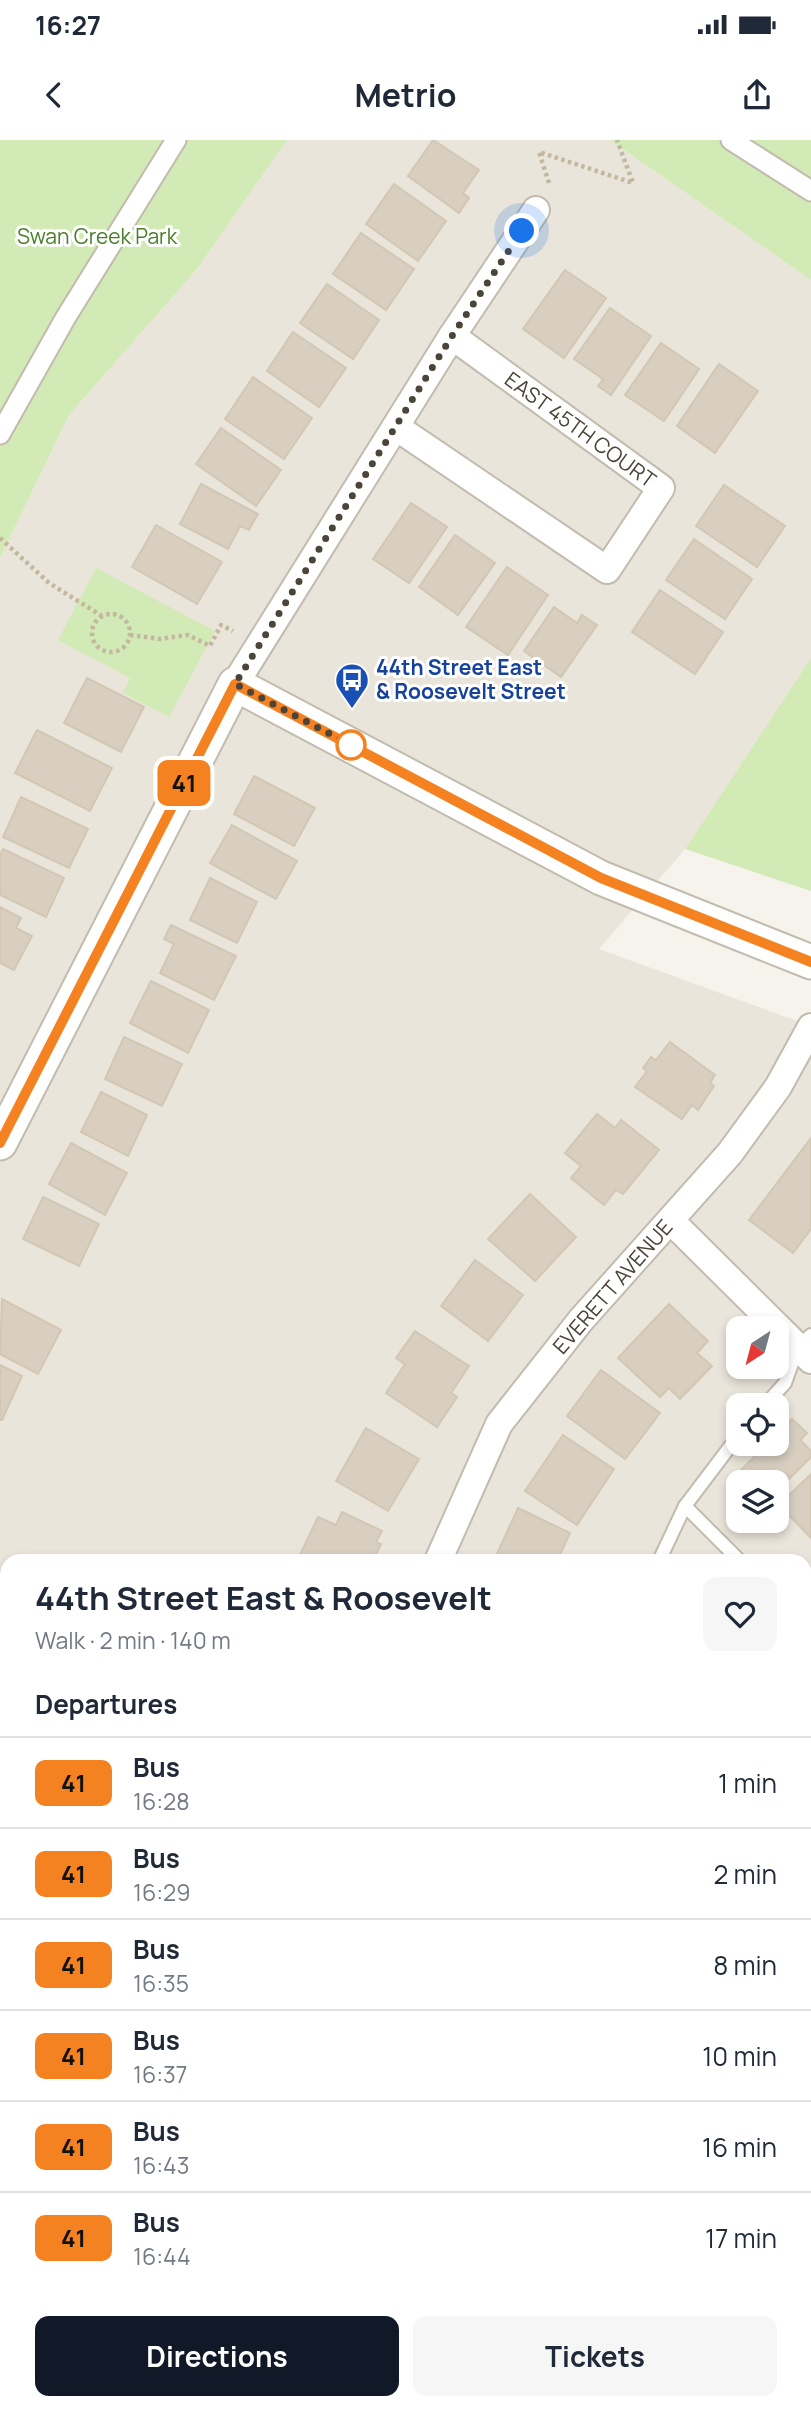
<!DOCTYPE html>
<meta charset="utf-8">
<style>
:root{--surface:#fff;--page:#f6f6f7;--text:#1f2937;--muted:#747a83;--line:#e0e1e3;--accent:#111827}
body{margin:0;font-family:Manrope,sans-serif;background:var(--page);color:var(--text);height:100vh;display:flex;flex-direction:column;font-size:26px;white-space:nowrap}
*{box-sizing:border-box;margin:0}
p{font-size:23px;color:var(--muted)}
.icon{flex:none;width:38px;height:38px;fill:none;stroke:currentColor;stroke-width:2;stroke-linecap:round;stroke-linejoin:round}
.map{position:relative;flex:1;overflow:hidden}
.side{position:absolute;left:0px;top:1414px;width:812px;height:856px;display:flex;flex-direction:column;background:var(--surface);border-radius:21px 21px 0 0;box-shadow:0 4px 10px #0003}
.side>*{flex:none}
.badge{padding:0 14px;border-radius:10px;font-size:24px;line-height:46px}
.needle{width:46px;rotate:216deg}
.fabs{position:absolute;left:726px;top:1176px;display:grid;gap:14px}
.fabs a{display:grid;place-items:center;width:63px;height:63px;border-radius:14px;background:var(--surface);box-shadow:0 4px 10px #0003;font-size:35px}
.you{position:absolute;width:35px;height:35px;margin:-18px;border:5px solid #fff;border-radius:50%;background:#1a73e8;box-shadow:0 0 0 10px #1a73e833}
.map>.badge{position:absolute;translate:-50% -50%;box-shadow:0 0 0 4px #fff}
h2{padding:0 35px;font-size:26px;line-height:63px}
.round{display:grid;place-items:center;flex:none;width:74px;height:74px;border-radius:14px;background:var(--page)}
.summary{display:flex;align-items:center;justify-content:space-between;height:119px;padding:0 35px}
h1{font-size:33px;font-weight:700;line-height:52px}
.action{display:flex;gap:14px;margin-top:auto;padding:14px 35px}
.action a{flex:1;height:80px;border-radius:14px;background:var(--accent);color:#fff;font-size:28px;font-weight:700;line-height:80px;text-align:center}
.action a+a{background:var(--page);color:var(--text)}
ul{padding:0;list-style:none}
li{display:flex;align-items:center;gap:21px;height:91px;padding:0 35px;border-top:2px solid var(--line)}
li div{flex:1}
li b{display:block;font-size:26px}
li em{font-style:normal}
li .badge{min-width:77px;font-weight:700;text-align:center}
.status{display:flex;justify-content:space-between;align-items:center;height:49px;padding:0 35px;background:var(--surface);direction:ltr}
.status svg{height:19px;fill:currentColor}
header{display:flex;justify-content:space-between;align-items:center;height:91px;padding:0 35px;background:var(--surface);font-size:32px;font-weight:700}
.map>svg:first-child{display:block}
.residential{fill:#eae5da;fill-rule:evenodd}
.green{fill:#d2eab5}
.building{fill:#d8cfc1;stroke:#d3c7b4;stroke-width:2}
.lines{fill:none;stroke-linecap:round;stroke-linejoin:round}
.service-casing{stroke:#c2bbae;stroke-width:16}
.pedestrian-casing{stroke:#c2bbae;stroke-width:23}
.minor-casing{stroke:#c2bbae;stroke-width:30}
.tertiary-casing{stroke:#c2bbae;stroke-width:37}
.path{stroke:#c4b79f;stroke-width:4.5;stroke-dasharray:3.5 3.5;stroke-linecap:butt}
.service{stroke:#fff;stroke-width:12}
.pedestrian{stroke:#fff;stroke-width:19}
.minor{stroke:#fff;stroke-width:26}
.tertiary{stroke:#fff;stroke-width:33}
.line-casing{stroke:#fff;stroke-width:16}
.line{stroke:#f58220;stroke-width:10}
.walk{stroke:#4b4439;stroke-width:7;stroke-dasharray:0 12.6}
.stop-dot{fill:#fff;stroke:#f58220;stroke-width:3.5}
.labels{text-anchor:middle;stroke-width:6;stroke-linejoin:round;paint-order:stroke}
.park-label{font-size:21px;fill:#4a7f2a;stroke:#fff}
.street-label{font-size:21px;fill:#4b4439;stroke:#fff}
.transit-label{font-size:21px;font-weight:bold;fill:#164399;stroke:#fff;text-anchor:start}
</style>
<div class="status"><b>16:27</b><svg viewBox="0 0 49 12"><path d="M0 12V9h3v3zM5 12V6h3v6zM10 12V3h3v9zM15 12V0h3v12zM26 1h20v11H26zM47 4h2v5h-2z"/></svg></div>
<header><svg class="icon" aria-label="back" viewBox="0 0 24 24"><path d="M15 5l-7 7 7 7"/></svg>Metrio<svg class="icon" aria-label="share" viewBox="0 0 24 24"><path d="M12 15V3M7 8l5-5 5 5M5 13v7h14v-7"/></svg></header>
<div class="map">
<svg width="811" height="2269" viewBox="0 0 811 2269">
<rect width="100%" height="100%" fill="#f6f3ec"/>
<path class="residential" d="M287,0H610L811,140V518L685,709L599,809L811,886V2177L805,2179V1421H7V2263H690L681,2269H0V418L69,275L197,129ZM738,1188H777V1227H738ZM738,1265H777V1304H738ZM738,1342H777V1381H738Z"/>
<g class="green">
<path d="M0,0H287L197,129L69,275L0,418Z"/>
<path d="M610,0H811V140Z"/>
<path d="M96,428L215,491L169,577L123,553L130,538L58,500Z"/>
<path d="M811,518V751L685,709Z"/>
<path d="M811,2177V2269H681L690,2263H805V2179Z"/>
</g>
<g class="building">
<path d="M433,0L479,30L463,53L469,58L459,73L408,36Z"/>
<path d="M394,44L446,81L418,121L366,84Z"/>
<path d="M361,93L414,129L386,170L333,134Z"/>
<path d="M565,130L606,158L564,218L523,189Z"/>
<path d="M327,144L379,180L353,219L300,183Z"/>
<path d="M610,168L651,196L611,255L598,246L603,239L574,219Z"/>
<path d="M293,192L346,228L319,267L267,231Z"/>
<path d="M661,203L699,229L664,281L625,255Z"/>
<path d="M719,224L758,251L715,313L677,286Z"/>
<path d="M253,237L312,278L284,319L225,279Z"/>
<path d="M221,288L281,330L256,366L196,324Z"/>
<path d="M201,344L258,374L249,390L240,386L228,409L180,384Z"/>
<path d="M724,345L785,386L757,427L696,386Z"/>
<path d="M411,363L447,387L409,443L373,419Z"/>
<path d="M156,385L222,422L197,464L132,427Z"/>
<path d="M455,395L495,423L458,475L419,447Z"/>
<path d="M694,399L752,439L725,479L666,440Z"/>
<path d="M507,427L548,455L508,515L466,487Z"/>
<path d="M660,450L723,492L695,534L632,492Z"/>
<path d="M554,467L577,483L582,475L597,485L561,537L524,511Z"/>
<path d="M87,538L144,567L121,612L64,583Z"/>
<path d="M37,590L112,628L90,671L15,633Z"/>
<path d="M254,636L315,668L294,706L234,674Z"/>
<path d="M21,657L88,689L69,728L3,697Z"/>
<path d="M232,685L297,721L276,759L210,723Z"/>
<path d="M3,709L64,738L46,777L0,755V715Z"/>
<path d="M210,738L257,762L237,803L190,780Z"/>
<path d="M0,767L21,778L16,788L32,796L14,830L0,823Z"/>
<path d="M171,785L236,816L214,860L160,833L174,804L164,799Z"/>
<path d="M151,841L209,870L188,913L130,883Z"/>
<path d="M124,897L182,924L162,966L105,939Z"/>
<path d="M670,902L715,935L710,943L714,946L698,970L692,965L682,979L635,947L647,931L643,928L651,917L656,920Z"/>
<path d="M101,952L147,975L128,1016L81,992Z"/>
<path d="M597,974L615,988L621,980L659,1010L623,1054L616,1050L604,1065L571,1038L581,1026L565,1013Z"/>
<path d="M811,998V1089L793,1113L749,1080Z"/>
<path d="M71,1003L127,1033L105,1075L49,1044Z"/>
<path d="M530,1054L576,1097L535,1141L488,1099Z"/>
<path d="M43,1057L99,1084L79,1126L23,1099Z"/>
<path d="M475,1120L523,1155L488,1201L441,1166Z"/>
<path d="M2,1159L61,1190L38,1234L0,1214Z"/>
<path d="M669,1164L708,1201L697,1213L712,1226L680,1259L669,1248L660,1257L618,1218Z"/>
<path d="M415,1191L469,1226L451,1253L457,1257L437,1287L386,1253L405,1224L396,1218Z"/>
<path d="M0,1225L22,1236L2,1280H0Z"/>
<path d="M601,1230L660,1273L625,1319L567,1276Z"/>
<path d="M792,1279L807,1293L800,1300L811,1311V1317L777,1351V1342H738V1345L732,1339L767,1304H777V1294Z"/>
<path d="M366,1288L419,1319L388,1371L336,1341Z"/>
<path d="M563,1295L614,1329L577,1385L525,1351Z"/>
<path d="M811,1334V1398L779,1365Z"/>
<path d="M518,1368L570,1393L557,1421H502L495,1418Z"/>
<path d="M342,1372L382,1391L376,1402L381,1404L373,1421H297L318,1377L336,1385Z"/>
<path d="M805,1565L811,1570V1616L805,1622Z"/>
<path d="M0,1785L7,1788V1803L0,1819Z"/>
<path d="M7,1831V1875L0,1872V1847Z"/>
<path d="M811,1884V1909L805,1912V1887Z"/>
<path d="M0,2143L7,2148V2208L0,2203Z"/>
<path d="M0,2220L7,2225V2244L0,2254Z"/>
<path d="M184,2263H221L228,2269H179Z"/>
<path d="M234,2263H265L259,2269H241Z"/>
<path d="M467,2263H487L493,2269H461Z"/>
<path d="M531,2263H560L552,2269H536Z"/>
</g>
<g class="lines">
<g class="service-casing">
<g id="service">
<path d="M765,1265L785,1243L798,1207L811,1195"/>
<path d="M685,1366L740,1421"/>
<path d="M659,1421L685,1366L738,1296"/>
<path d="M805,1487L811,1493"/>
<path d="M805,1660L811,1655"/>
<path d="M333,2263L338,2269"/>
<path d="M89,2269L94,2263"/>
</g>
</g>
<g class="pedestrian-casing">
<g id="pedestrian">
<path d="M731,0L811,51"/>
<path d="M0,294L66,177L176,0"/>
</g>
</g>
<g class="minor-casing">
<g id="minor">
<path d="M396,287L607,430L661,348L452,196"/>
<path d="M235,544L452,196L536,70"/>
<path d="M671,1081L811,1220"/>
<path d="M438,1421L499,1284L581,1180L730,1013L778,947L811,887"/>
<path d="M0,1727L7,1730"/>
<path d="M805,1761L811,1768"/>
<path d="M805,1983L811,1981"/>
<path d="M0,2039L7,2030"/>
<path d="M367,2269L374,2263"/>
</g>
</g>
<g class="tertiary-casing">
<path id="tertiary" d="M0,1003L235,544L601,738L811,822"/>
</g>
<g class="path">
<path d="M549,43L539,12L633,43L617,0"/>
<path d="M0,398L49,443L102,476"/>
<circle cx="111" cy="493" r="19"/>
<path d="M130,495L160,499L188,495L210,506L221,485L233,491"/>
</g>
<use href="#service" class="service"/>
<use href="#pedestrian" class="pedestrian"/>
<use href="#minor" class="minor"/>
<use href="#tertiary" class="tertiary"/>
</g>
<g class="lines">
<g class="line-casing">
<path id="line" d="M0,1003L235,544L601,738L811,822"/>
</g>
<use href="#line" class="line"/>
<path class="walk" d="M351,605L235,544L452,196L522,91"/>
</g>
<defs>
<g id="bus-pin" transform="scale(1.75)"><path d="M0 17L-7.5 6A9.5 9.5 0 1 1 7.5 6Z" fill="#1a4fb4" stroke="#fff"/><path d="M-5-6H5V4H4V6H2V4H-2V6H-4V4H-5ZM-3.5-4V0h7V-4ZM-3.5 1.2v1.5H-2V1.2ZM2 1.2v1.5H3.5V1.2Z" fill="#fff"/></g>
</defs>
<g fill-rule="evenodd">
<use href="#bus-pin" x="352" y="540"/>
</g>
<circle class="stop-dot" cx="351" cy="605" r="14"/>
<g class="labels">
<g class="park-label">
<text x="97" y="104">Swan Creek Park</text>
</g>
<g class="street-label">
<text transform="translate(580 290) rotate(36)" y="7">EAST 45TH COURT</text>
<text transform="translate(613 1147) rotate(-49)" y="7">EVERETT AVENUE</text>
</g>
<g class="transit-label">
<text x="376" y="535">44th Street East<tspan x="376" dy="24">&amp; Roosevelt Street</tspan></text>
</g>
</g>
</svg>
<div class="fabs">
<a><svg class="needle" viewBox="-14 -14 28 28"><path d="M0-13l5 13h-10z" fill="#e53935"/><path d="M0 13l5-13h-10z" fill="#747a83"/></svg></a>
<a><svg class="icon" aria-label="locate" viewBox="0 0 24 24"><circle cx="12" cy="12" r="6"/><path d="M12 2v4M12 18v4M2 12h4M18 12h4"/></svg></a>
<a><svg class="icon" aria-label="layers" viewBox="0 0 24 24"><path d="M12 4l9 5-9 5-9-5zM3 14l9 5 9-5"/></svg></a>
</div>
<div class="you" style="left:522px;top:91px"></div>
<b class="badge" style="left:184px;top:643px;background:#f58220;color:#111">41</b>
<section class="side">
<div class="summary"><div><h1>44th Street East &amp; Roosevelt</h1><p>Walk · 2 min · 140 m</p></div><a class="round"><svg class="icon" aria-label="heart" viewBox="0 0 24 24"><path d="M12 20l-8-8c-3-5 5-10 8-4 3-6 11-1 8 4z"/></svg></a></div>
<h2>Departures</h2>
<ul>
<li><span class="badge" style="background:#f58220;color:#111">41</span><div><b>Bus</b><p>16:28</p></div><em>1 min</em></li>
<li><span class="badge" style="background:#f58220;color:#111">41</span><div><b>Bus</b><p>16:29</p></div><em>2 min</em></li>
<li><span class="badge" style="background:#f58220;color:#111">41</span><div><b>Bus</b><p>16:35</p></div><em>8 min</em></li>
<li><span class="badge" style="background:#f58220;color:#111">41</span><div><b>Bus</b><p>16:37</p></div><em>10 min</em></li>
<li><span class="badge" style="background:#f58220;color:#111">41</span><div><b>Bus</b><p>16:43</p></div><em>16 min</em></li>
<li><span class="badge" style="background:#f58220;color:#111">41</span><div><b>Bus</b><p>16:44</p></div><em>17 min</em></li>
</ul>
<div class="action"><a>Directions</a><a>Tickets</a></div>
</section>
</div>
